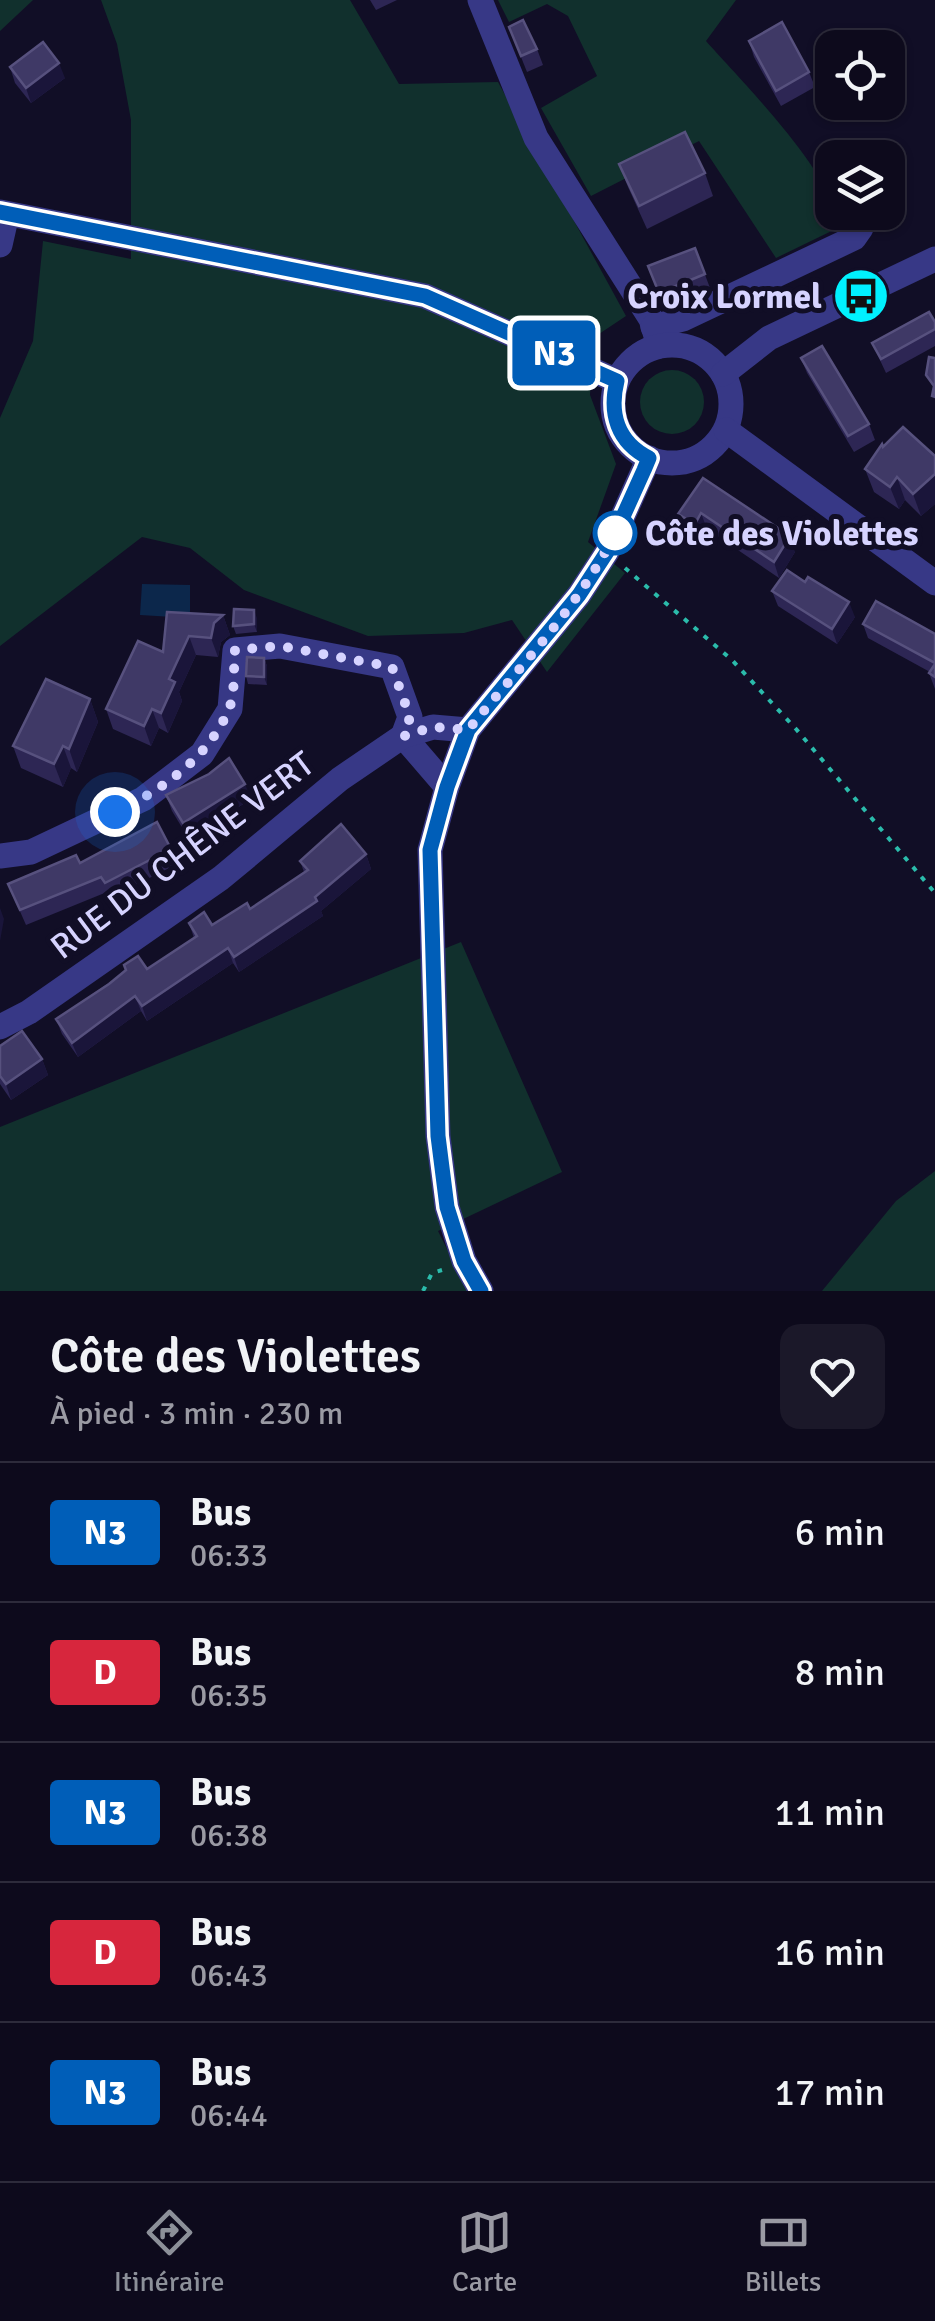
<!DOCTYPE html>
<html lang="fr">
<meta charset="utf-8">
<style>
:root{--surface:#0d0a1c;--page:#1b1829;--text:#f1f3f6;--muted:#9a9aa3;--line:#2d2b3b;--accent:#8c9099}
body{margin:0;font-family:Signika,sans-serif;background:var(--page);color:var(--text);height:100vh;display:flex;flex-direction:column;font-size:38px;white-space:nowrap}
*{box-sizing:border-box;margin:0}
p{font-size:32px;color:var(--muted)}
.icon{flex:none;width:55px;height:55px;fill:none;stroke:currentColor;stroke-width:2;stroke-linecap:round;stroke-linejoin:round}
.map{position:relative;height:1291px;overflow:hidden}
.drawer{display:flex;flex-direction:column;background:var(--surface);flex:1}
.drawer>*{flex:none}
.badge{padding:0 20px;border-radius:8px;font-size:35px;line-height:65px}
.fabs{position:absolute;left:815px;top:30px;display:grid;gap:20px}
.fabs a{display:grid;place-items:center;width:90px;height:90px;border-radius:20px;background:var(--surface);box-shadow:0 2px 8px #0004,0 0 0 2px var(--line);font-size:50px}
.you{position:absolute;width:50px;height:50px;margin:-25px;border:8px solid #fff;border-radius:50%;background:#1a73e8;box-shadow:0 0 0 15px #1a73e833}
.map>.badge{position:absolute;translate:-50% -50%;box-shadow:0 0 0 5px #fff}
.round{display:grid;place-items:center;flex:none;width:105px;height:105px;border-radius:20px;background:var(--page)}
.headline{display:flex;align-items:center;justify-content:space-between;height:170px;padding:0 50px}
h1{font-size:48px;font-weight:600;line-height:75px}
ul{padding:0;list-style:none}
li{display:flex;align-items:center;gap:30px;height:140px;padding:0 50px;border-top:2px solid var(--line)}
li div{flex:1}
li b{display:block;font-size:38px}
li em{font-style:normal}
li .badge{min-width:110px;font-weight:700;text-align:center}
.tabs{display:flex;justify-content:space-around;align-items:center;height:140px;border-top:2px solid var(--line);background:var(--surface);font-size:28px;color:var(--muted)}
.tabs a{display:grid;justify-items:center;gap:5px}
.tabs .current{color:var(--accent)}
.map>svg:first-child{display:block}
.green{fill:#11302d}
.water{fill:#0c274b}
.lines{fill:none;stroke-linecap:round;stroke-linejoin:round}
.path{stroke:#2bbbab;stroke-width:4;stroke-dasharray:5 8;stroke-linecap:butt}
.minor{stroke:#373886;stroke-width:25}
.wall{fill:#2d2654}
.shaded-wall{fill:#1a153a}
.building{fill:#3f3966;stroke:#57517e;stroke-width:2.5}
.line-casing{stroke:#fff;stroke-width:22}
.line{stroke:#005eb8;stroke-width:15}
.walk{stroke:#d6d3ff;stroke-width:10;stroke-dasharray:0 18}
.stop-dot{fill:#fff;stroke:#005eb8;stroke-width:5}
.labels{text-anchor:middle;stroke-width:10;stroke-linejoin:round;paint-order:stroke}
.poi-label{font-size:35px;font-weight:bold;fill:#d6d3ff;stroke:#110e26;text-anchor:end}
.stop-label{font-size:35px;font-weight:bold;fill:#d6d3ff;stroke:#110e26;text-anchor:start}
.street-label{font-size:35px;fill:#d6d3ff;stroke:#110e26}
</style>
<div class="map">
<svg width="935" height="1291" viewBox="0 0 935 1291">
<rect width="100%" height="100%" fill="#110e26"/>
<g class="green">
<path d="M0,0H33L0,31Z"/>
<path d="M101,0H350L399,84L498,82L626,316L593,338L590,395L616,464L588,542L625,573L547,672L512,620L464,633L368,636L244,590L190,548L142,537L0,646V418L33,341L43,241L131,259V120L117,44Z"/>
<path d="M498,0H736L706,41C735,74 832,172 832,212L839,213L846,224L776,258L699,141L591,196L541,108L597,76L568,16L547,4L509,22Z"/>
<circle cx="672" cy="402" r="32"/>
<path d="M461,942L562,1172L438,1231L468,1291H0V1127Z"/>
<path d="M935,1171V1291H822L896,1201Z"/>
</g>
<path class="water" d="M142,584L190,585V618L140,615Z"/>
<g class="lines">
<g class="path">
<path d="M625,568L732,660L796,729L935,893"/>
<path d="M423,1291L432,1273L442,1270"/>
</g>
<g class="minor">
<path d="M480,0L536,138L651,319L659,346"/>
<path d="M0,212L425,296L617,381"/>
<path d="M0,245L7,214"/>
<path d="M653,327L683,319L854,238L861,228L865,212"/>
<circle cx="672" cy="404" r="59"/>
<path d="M723,374L769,338L935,259"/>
<path d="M726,430L935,583"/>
<path d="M403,736L447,787"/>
<path d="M0,856L31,852L143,799L202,754L230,709L235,650L280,646L392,667L410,717L403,736"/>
<path d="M0,1027L29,1012L221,878L340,779L403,736L433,727L468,730"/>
<path d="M481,1291L464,1261L447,1207L438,1136L430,850L447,787L468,730L579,595L607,552L649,458"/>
</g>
</g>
<g class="wall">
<path d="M370,0H397L376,10Z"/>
<path d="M509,27L537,49L543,65L527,72Z"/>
<path d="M749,41L809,72L815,87L781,106L754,57Z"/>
<path d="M10,67L65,78L31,103L15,83Z"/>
<path d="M619,164L705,173L713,196L647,229L628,187Z"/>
<path d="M695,248L710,288L664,307L648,266Z"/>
<path d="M935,322V346L886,373L872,343Z"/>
<path d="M801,358L869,424L875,440L854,452L807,373Z"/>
<path d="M883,447L935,456V504L921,516L905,500L899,509L874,492L865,469Z"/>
<path d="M703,478L795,552L779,578L707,529L700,539L684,529L678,514Z"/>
<path d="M772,591L855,617L837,644L778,606Z"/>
<path d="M223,615L230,635L221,642L218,657L196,655L179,692L182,701L168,733L159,728L151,746L113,729L106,709L163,652Z"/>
<path d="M257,618V632L236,634L233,626Z"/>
<path d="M863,624L935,634V689L929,673L930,672L868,638Z"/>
<path d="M264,658L267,666V685L248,684L246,676Z"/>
<path d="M90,699L98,722L77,772L71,768L63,787L21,768L13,746Z"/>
<path d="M209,774L251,799L189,839L172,811L166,795Z"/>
<path d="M171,849L177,864L110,898L107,892L26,925L8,884L80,863Z"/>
<path d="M366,854L371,869L321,911L323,916L239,972L233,963L147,1021L141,1011L78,1057L62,1034L56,1019L126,971L124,965L147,969L194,938L189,923L212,925L250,909L304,872L300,861Z"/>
<path d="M0,1046L42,1059L48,1075L11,1100L0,1084Z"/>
</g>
<g class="shaded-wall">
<path d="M59,63L65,78L31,103L26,88Z"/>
<path d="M935,474V504L921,516L913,494Z"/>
<path d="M897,477L905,500L899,509L890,487Z"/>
<path d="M701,513L707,529L700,539L695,524Z"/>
<path d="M790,536L795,552L779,578L774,562Z"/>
<path d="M849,602L855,617L837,644L832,629Z"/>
<path d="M254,610L257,618V632L254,624Z"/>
<path d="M223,615L230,635L221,642L218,657L211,638L214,623Z"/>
<path d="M189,636L196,655L179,692L182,701L168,733L161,713L169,679Z"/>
<path d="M264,658L267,666V685L264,677Z"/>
<path d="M90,699L98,722L77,772L69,749Z"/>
<path d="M152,709L159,728L151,746L144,726Z"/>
<path d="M63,746L71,768L63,787L54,764Z"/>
<path d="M245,784L251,799L189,839L183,823Z"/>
<path d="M366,854L371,869L321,911L323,916L239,972L234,957L315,897Z"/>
<path d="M0,908L4,919L0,941Z"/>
<path d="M228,948L233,963L147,1021L142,1006Z"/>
<path d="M135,996L141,1011L78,1057L72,1043Z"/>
<path d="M42,1059L48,1075L11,1100L6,1084Z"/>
</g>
<g class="building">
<path d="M523,20L537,49L521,56L509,27Z"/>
<path d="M782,22L809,72L776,91L749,41Z"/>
<path d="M43,42L59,63L26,88L10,67Z"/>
<path d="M685,132L705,173L639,206L619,164Z"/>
<path d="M695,248L705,274L659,293L648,266Z"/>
<path d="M929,312L935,322V329L881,359L872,343Z"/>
<path d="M822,346L869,424L848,436L801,358Z"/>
<path d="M929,357L935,358V397L932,396L934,386L926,375Z"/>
<path d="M903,427L935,456V474L913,494L897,477L890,487L865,469L882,444L883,447Z"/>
<path d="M703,478L790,536L774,562L701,513L695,524L678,514Z"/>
<path d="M787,570L805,582L808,577L849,602L832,629L772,591Z"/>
<path d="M876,601L935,634V663L863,624Z"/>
<path d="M234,609L254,610V624L233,626Z"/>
<path d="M167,612L223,615L214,623L211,638L189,636L169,679L175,682L161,713L152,709L144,726L106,709L138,641L163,652Z"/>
<path d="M247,657L264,658V677L246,676Z"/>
<path d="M935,664V677L929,673Z"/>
<path d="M46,679L90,699L69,749L63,746L54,764L13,746Z"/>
<path d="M229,758L245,784L183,823L166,795L209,774Z"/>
<path d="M157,822L171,849L105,883L101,877L20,910L8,884L76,855L80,863Z"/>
<path d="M341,824L366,854L315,897L317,901L234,957L228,948L142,1006L135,996L72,1043L56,1019L109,984L126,970L124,965L138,956L147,969L197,936L189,923L204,912L212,925L247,903L250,909L308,870L300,861Z"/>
<path d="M22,1031L42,1059L6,1084L0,1076V1046Z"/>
</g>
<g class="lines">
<g class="line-casing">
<path id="line" d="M0,212L425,296L617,381C609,413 617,442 649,458L644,470L607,552L579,595L468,730L447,787L430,850L438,1136L447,1207L464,1261L481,1291"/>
</g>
<use href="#line" class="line"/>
<path class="walk" d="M115,812C160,792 208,758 228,711C236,695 233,668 235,650L280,646L392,667L410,717L404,736L433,727L468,730C520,666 583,603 618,527L615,533"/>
</g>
<defs>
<g id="bus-disc" transform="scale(2.875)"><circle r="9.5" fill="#00f1fe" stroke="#110e26"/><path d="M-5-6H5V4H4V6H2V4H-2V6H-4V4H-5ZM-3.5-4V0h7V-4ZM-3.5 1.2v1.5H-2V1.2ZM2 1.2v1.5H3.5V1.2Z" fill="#111"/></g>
</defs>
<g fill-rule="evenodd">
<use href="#bus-disc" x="861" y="296"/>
</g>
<circle class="stop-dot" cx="615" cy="533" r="20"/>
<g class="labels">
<g class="poi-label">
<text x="822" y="308">Croix Lormel</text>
</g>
<g class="stop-label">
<text x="645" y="545">Côte des Violettes</text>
</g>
<g class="street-label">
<text transform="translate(182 855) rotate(-37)" y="12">RUE DU CHÊNE VERT</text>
</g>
</g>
</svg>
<div class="fabs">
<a><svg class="icon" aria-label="locate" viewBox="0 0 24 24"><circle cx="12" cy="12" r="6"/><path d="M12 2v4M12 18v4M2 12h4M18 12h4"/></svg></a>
<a><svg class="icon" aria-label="layers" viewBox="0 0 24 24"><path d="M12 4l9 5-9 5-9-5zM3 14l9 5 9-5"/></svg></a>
</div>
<div class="you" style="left:115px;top:812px"></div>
<b class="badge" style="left:554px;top:353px;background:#005eb8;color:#fff">N3</b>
</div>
<section class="drawer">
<div class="headline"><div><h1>Côte des Violettes</h1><p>À pied · 3 min · 230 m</p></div><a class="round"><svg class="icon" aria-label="heart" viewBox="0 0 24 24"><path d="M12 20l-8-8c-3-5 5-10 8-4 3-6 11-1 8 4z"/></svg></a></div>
<ul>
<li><span class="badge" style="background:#005eb8;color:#fff">N3</span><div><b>Bus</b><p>06:33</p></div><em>6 min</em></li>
<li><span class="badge" style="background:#d7263d;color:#fff">D</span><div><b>Bus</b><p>06:35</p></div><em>8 min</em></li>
<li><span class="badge" style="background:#005eb8;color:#fff">N3</span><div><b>Bus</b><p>06:38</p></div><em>11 min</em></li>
<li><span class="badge" style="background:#d7263d;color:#fff">D</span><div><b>Bus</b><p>06:43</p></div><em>16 min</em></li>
<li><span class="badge" style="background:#005eb8;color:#fff">N3</span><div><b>Bus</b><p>06:44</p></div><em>17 min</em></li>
</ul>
</section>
<nav class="tabs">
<a class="current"><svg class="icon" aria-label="directions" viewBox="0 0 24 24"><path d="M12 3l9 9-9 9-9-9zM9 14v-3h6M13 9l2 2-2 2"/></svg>Itinéraire</a>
<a><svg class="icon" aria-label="map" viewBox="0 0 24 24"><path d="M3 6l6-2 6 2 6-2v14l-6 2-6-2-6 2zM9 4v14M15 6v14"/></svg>Carte</a>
<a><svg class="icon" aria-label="tickets" viewBox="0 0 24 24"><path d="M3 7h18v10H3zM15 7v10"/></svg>Billets</a>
</nav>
